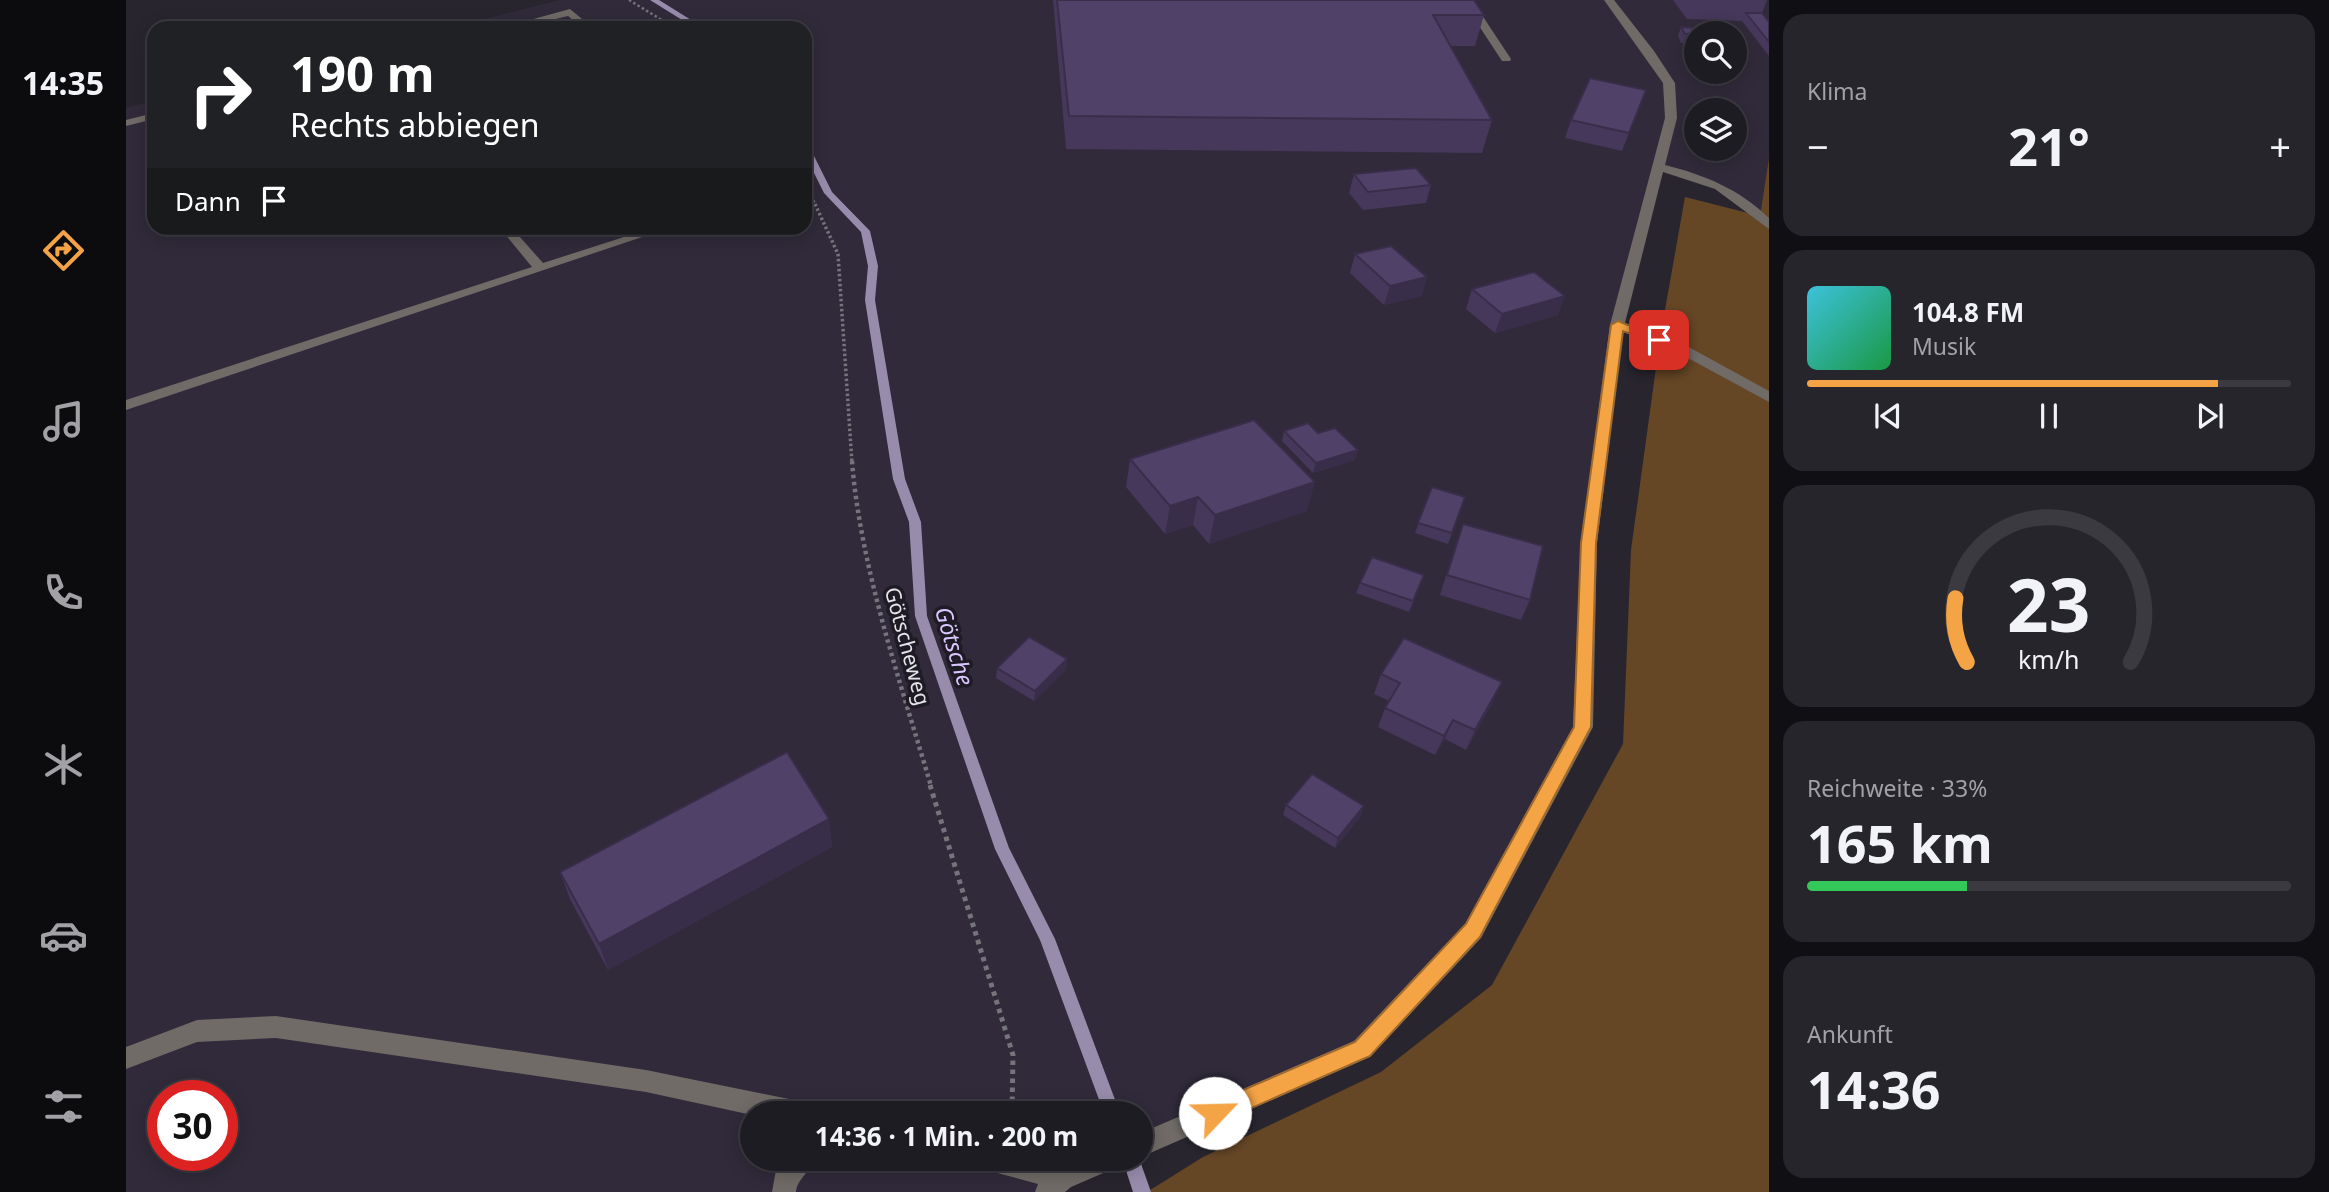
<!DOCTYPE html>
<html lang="de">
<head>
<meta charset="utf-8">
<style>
  body { margin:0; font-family:"Noto Sans",sans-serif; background:#26252b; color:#f1f3f6; height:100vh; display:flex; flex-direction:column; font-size:26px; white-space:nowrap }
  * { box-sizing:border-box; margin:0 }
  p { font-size:23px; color:#a1a1a6 }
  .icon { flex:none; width:38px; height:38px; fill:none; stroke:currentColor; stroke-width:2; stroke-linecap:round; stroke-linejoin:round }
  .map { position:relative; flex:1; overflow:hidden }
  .details { display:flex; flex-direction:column; gap:14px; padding:14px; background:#100f13; width:560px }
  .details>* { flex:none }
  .guide { position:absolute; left:21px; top:21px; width:665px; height:214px; border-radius:21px; box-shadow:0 4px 18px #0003,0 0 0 2px #3c3a41; background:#202124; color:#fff; overflow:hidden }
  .controls { position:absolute; left:1558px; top:21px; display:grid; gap:14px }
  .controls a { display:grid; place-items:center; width:63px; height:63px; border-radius:50%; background:#1e1c23; box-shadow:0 4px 18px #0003,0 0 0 2px #3c3a41; font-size:35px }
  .speed { position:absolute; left:21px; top:1080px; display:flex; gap:14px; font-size:35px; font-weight:700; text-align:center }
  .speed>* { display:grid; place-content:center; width:91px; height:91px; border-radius:50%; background:#1e1c23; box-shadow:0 4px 18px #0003,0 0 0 2px #3c3a41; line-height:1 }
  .speed .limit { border:10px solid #d22; background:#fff; color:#111 }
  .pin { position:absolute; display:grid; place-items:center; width:60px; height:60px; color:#fff; margin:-30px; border-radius:14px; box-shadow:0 4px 10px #0006 }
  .me { position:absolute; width:77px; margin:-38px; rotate:66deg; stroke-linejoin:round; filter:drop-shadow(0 0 5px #0008) }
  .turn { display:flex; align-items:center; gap:24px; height:147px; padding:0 28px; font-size:32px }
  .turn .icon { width:91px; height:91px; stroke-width:2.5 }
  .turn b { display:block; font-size:49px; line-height:60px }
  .then { display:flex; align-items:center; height:66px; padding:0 28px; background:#0003; gap:14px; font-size:26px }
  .big { font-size:52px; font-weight:700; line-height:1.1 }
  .details .widget { flex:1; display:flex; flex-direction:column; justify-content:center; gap:10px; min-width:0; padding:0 24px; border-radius:21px; background:#26252b }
  .details .dial { align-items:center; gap:0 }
  .dial svg { height:182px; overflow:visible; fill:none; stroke:#3c3a41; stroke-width:7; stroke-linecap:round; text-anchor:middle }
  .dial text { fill:#f1f3f6; stroke:none }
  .song { display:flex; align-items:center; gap:21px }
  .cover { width:84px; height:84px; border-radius:10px; background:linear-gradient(135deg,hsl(190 70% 55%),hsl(140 70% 35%)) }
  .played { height:7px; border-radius:4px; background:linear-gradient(90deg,#f4a345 85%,#3c3a41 85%) }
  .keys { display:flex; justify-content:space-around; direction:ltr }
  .heat { display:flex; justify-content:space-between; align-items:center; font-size:38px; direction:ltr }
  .charge { height:10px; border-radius:5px; background:linear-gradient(90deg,#34c759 33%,#3c3a41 0) }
  .trip { position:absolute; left:614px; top:1101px; width:413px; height:70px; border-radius:35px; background:#1e1c23; box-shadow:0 4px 18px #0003,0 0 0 2px #3c3a41; font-weight:700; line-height:70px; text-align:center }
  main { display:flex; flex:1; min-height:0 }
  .tabs { display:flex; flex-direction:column; width:126px; justify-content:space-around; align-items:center; background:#0c0b0e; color:#a1a1a6 }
  .tabs .icon { width:49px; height:49px }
  .tabs .on { color:#f4a345 }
  .tabs b { font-size:32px; color:#f1f3f6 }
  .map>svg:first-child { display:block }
  .built { fill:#302a3a; fill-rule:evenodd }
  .green { fill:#654625 }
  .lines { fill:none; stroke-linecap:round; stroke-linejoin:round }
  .stream { fill:#988cac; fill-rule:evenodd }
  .path-far3 { stroke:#75737b; stroke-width:2.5; stroke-dasharray:2.5 2.5; stroke-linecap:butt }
  .path-far2 { stroke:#75737b; stroke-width:3.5; stroke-dasharray:2.5 2.5; stroke-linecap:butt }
  .path-far1 { stroke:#75737b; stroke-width:4.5; stroke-dasharray:3.5 3.5; stroke-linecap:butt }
  .path { stroke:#75737b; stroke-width:5; stroke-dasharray:4.5 4.5; stroke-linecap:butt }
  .minor { fill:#706b67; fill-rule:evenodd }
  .wall { fill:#45385a }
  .shaded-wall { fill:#382e4a }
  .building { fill:#504169; stroke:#382e4a; stroke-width:2 }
  .route { fill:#f4a345; stroke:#9f6a2d; stroke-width:2 }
  .labels { text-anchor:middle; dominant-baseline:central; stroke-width:7; stroke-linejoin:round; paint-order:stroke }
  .street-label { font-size:21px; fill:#e6e4eb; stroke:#1e1b25 }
  .water-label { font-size:23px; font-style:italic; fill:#dac6fe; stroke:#1e1b25 }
</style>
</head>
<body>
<main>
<nav class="tabs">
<b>14:35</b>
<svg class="icon on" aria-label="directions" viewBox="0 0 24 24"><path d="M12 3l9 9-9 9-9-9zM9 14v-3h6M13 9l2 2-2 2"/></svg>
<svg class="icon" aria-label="music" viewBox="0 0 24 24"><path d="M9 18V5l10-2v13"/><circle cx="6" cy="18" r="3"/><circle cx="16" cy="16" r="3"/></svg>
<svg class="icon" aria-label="phone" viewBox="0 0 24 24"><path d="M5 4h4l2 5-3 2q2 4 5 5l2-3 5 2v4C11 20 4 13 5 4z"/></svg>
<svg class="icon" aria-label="climate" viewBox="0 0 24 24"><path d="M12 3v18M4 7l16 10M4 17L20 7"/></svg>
<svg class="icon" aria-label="car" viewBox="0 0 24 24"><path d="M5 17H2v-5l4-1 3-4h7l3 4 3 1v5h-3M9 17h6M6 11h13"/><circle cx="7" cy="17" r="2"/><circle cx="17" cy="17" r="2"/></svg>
<svg class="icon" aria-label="filters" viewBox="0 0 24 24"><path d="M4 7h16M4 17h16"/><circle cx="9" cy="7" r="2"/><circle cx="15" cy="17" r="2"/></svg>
</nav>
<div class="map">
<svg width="1643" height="1192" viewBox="0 0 1643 1192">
  <rect width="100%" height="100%" fill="#28252f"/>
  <path class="built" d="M434,0H1643V158L1634,216L1604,191L1534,168L1491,325L1463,543L1457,727L1347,931L1236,1049L1015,1145V1113H626V1158L982,1159L921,1192H0V108L28,101V228H679V28H321ZM1570,33H1608V72H1570ZM1570,110H1608V149H1570ZM37,1096H96V1155H37Z"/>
  <polygon class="green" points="1643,158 1643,1192 1021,1192 1077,1157 1255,1072 1366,985 1497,744 1505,550 1534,338 1559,197 1634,216"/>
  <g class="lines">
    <g class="stream">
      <polygon points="524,0 533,0 578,28 569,28"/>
      <polygon points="679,144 683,146 706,192 744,231 752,266 749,300 779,479 795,522 801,616 883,848 929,939 994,1113 978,1113 914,940 869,849 789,616 783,522 767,479 739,300 742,266 735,232 698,193 679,155"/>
      <polygon points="996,1158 1013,1158 1025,1192 1007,1192"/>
    </g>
    <g class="path-far3">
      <polyline points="503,0 549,28"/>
      <polyline points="679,182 690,206"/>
    </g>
    <polyline class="path-far2" points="689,204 712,254 726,463"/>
    <path class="path-far1" d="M726,461C734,566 775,684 805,786"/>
    <polyline class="path" points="804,785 887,1055 886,1113"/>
    <g class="minor">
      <polygon points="1336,0 1346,0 1385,59 1384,61 1376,61"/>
      <path d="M1478,0H1488L1528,51L1549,83L1551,118L1539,165C1579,175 1613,189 1643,218V229L1589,189L1537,172L1499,323L1559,345L1643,391V402L1549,351L1497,332L1471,543L1467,727L1355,938L1244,1057L1015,1157V1133L1228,1041L1339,924L1447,727L1455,543L1484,325L1539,118L1537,83Z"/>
      <polygon points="444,9 467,28 456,28 442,16 392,28 375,28"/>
      <polygon points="28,113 28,119 0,126 0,120"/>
      <polygon points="374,228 386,228 417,263 526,228 543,228 0,410 0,400 406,267"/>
      <polygon points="150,1016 520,1070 673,1101 681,1105 685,1113 626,1115 520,1092 150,1038 71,1042 0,1069 0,1047 71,1020"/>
      <path d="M661,1158H690C685,1171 671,1179 670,1192H646L650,1170Z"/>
      <polygon points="846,1158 908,1158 936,1166 952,1158 994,1158 991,1167 945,1187 939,1192 909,1192 912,1184 849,1167"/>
    </g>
  </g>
  <g class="wall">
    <polygon points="927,0 1348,0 1358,15 1349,46 1325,46 1366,120 1356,153 940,149"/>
    <polygon points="1547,0 1641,0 1636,13 1643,22 1643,56 1616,21 1561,19"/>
    <polygon points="1555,27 1570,33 1570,44 1555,43 1552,36"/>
    <polygon points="1520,90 1496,151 1439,138 1445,120"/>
    <polygon points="1228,174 1305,185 1300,203 1237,210 1223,193"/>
    <polygon points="1229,254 1296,296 1258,305 1224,273"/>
    <polygon points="1346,289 1432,315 1369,333 1340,309"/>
    <polygon points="1158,431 1192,433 1229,460 1187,473 1156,441"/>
    <polygon points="1004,459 1181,511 1083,544 1067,525 1039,534 1000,487"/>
    <polygon points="1306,487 1339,497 1322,544 1289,533"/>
    <polygon points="1337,524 1404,600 1395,620 1314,595 1330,543"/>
    <polygon points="1234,583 1294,586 1283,612 1230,593"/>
    <polygon points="941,659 940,669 908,701 870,678 871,668"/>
    <polygon points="1255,674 1367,702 1340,750 1319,739 1309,755 1252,727 1259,708 1263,701 1248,694"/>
    <polygon points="1160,805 1235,816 1209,848 1157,815"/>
    <polygon points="703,819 706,847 482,970 444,899 434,872"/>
  </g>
  <g class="shaded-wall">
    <polygon points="1301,277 1296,296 1258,305 1264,286"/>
    <polygon points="1439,296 1432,315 1369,333 1376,314"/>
    <polygon points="1232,450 1229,460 1187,473 1190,463"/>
    <polygon points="1189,482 1181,511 1083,544 1089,515"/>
    <polygon points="1072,497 1067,525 1039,534 1044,506"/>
    <polygon points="941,659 940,669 908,701 909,691"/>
    <polygon points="1376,682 1367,702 1340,750 1349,730"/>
    <polygon points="1327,720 1319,739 1309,755 1318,736"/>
    <polygon points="1238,806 1235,816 1209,848 1212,838"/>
    <polygon points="703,819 706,847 482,970 473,944"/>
  </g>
  <g class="building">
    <polygon points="931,0 1348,0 1358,15 1307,15 1366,120 943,116"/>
    <polygon points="1620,13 1636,13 1643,22 1643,42"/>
    <polygon points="1555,27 1603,30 1605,33 1559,34"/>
    <polygon points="1464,78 1520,90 1503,133 1445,120"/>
    <polygon points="1290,168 1305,185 1242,192 1228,174"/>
    <polygon points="1265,246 1301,277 1264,286 1229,254"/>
    <polygon points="1408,272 1439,296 1376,314 1346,289"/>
    <polygon points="1128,420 1189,482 1089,515 1072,497 1044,506 1004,459"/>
    <polygon points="1182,423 1192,433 1209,428 1232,450 1190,463 1158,431"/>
    <polygon points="1306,487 1339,497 1326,533 1292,523"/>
    <polygon points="1337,524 1417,546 1404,600 1321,575"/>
    <polygon points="1246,557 1298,575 1287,601 1234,583"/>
    <polygon points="903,637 941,659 909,691 871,668"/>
    <polygon points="1278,638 1376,682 1349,730 1327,720 1318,736 1259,708 1274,683 1255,674"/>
    <polygon points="661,752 703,819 473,944 434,872"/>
    <polygon points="1186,774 1238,806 1212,838 1160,805"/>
  </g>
  <polygon class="route" points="1492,321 1539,340 1533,344 1497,331 1470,543 1465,727 1354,937 1244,1056 1089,1124 1082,1121 1078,1113 1082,1105 1229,1042 1340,924 1448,727 1455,543 1485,325"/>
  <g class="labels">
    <g class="street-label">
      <text transform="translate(782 646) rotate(75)">Götscheweg</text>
    </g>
    <g class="water-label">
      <text transform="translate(829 646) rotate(73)">Götsche</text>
    </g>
  </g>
</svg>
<div class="controls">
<a><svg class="icon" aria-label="search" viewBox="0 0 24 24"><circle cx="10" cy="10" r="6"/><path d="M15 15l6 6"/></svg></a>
<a><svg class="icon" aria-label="layers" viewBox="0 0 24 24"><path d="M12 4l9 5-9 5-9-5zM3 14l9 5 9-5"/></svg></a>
</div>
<div class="speed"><div class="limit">30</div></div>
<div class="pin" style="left:1533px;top:340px;background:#d93025"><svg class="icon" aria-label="arrive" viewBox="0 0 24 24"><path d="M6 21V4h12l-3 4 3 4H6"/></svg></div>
<svg class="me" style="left:1089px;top:1113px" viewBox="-20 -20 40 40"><circle r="19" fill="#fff"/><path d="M0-13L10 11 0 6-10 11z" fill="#f4a345"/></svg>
<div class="trip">14:36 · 1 Min. · 200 m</div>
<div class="guide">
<div class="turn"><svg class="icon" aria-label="right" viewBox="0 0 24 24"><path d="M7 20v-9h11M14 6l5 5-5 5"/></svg><div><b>190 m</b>Rechts abbiegen</div></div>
<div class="then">Dann<svg class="icon" aria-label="arrive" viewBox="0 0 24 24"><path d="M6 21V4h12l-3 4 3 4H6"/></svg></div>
</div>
</div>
<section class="details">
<div class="widget"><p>Klima</p>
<div class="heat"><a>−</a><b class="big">21°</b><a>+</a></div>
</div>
<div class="widget">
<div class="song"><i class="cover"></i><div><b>104.8 FM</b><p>Musik</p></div></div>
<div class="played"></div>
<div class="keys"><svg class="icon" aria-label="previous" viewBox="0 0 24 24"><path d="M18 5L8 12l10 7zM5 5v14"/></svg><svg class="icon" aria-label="pause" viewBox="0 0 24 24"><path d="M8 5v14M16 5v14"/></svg><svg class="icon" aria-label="next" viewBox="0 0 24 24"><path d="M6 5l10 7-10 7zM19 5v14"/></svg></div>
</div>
<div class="widget dial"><svg viewBox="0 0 100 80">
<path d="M14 69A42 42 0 1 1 86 69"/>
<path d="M14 69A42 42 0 0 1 9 41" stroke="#f4a345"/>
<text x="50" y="56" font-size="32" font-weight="700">23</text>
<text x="50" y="72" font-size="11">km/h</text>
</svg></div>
<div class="widget"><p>Reichweite · 33%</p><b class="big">165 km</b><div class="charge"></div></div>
<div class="widget"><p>Ankunft</p><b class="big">14:36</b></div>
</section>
</main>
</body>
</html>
